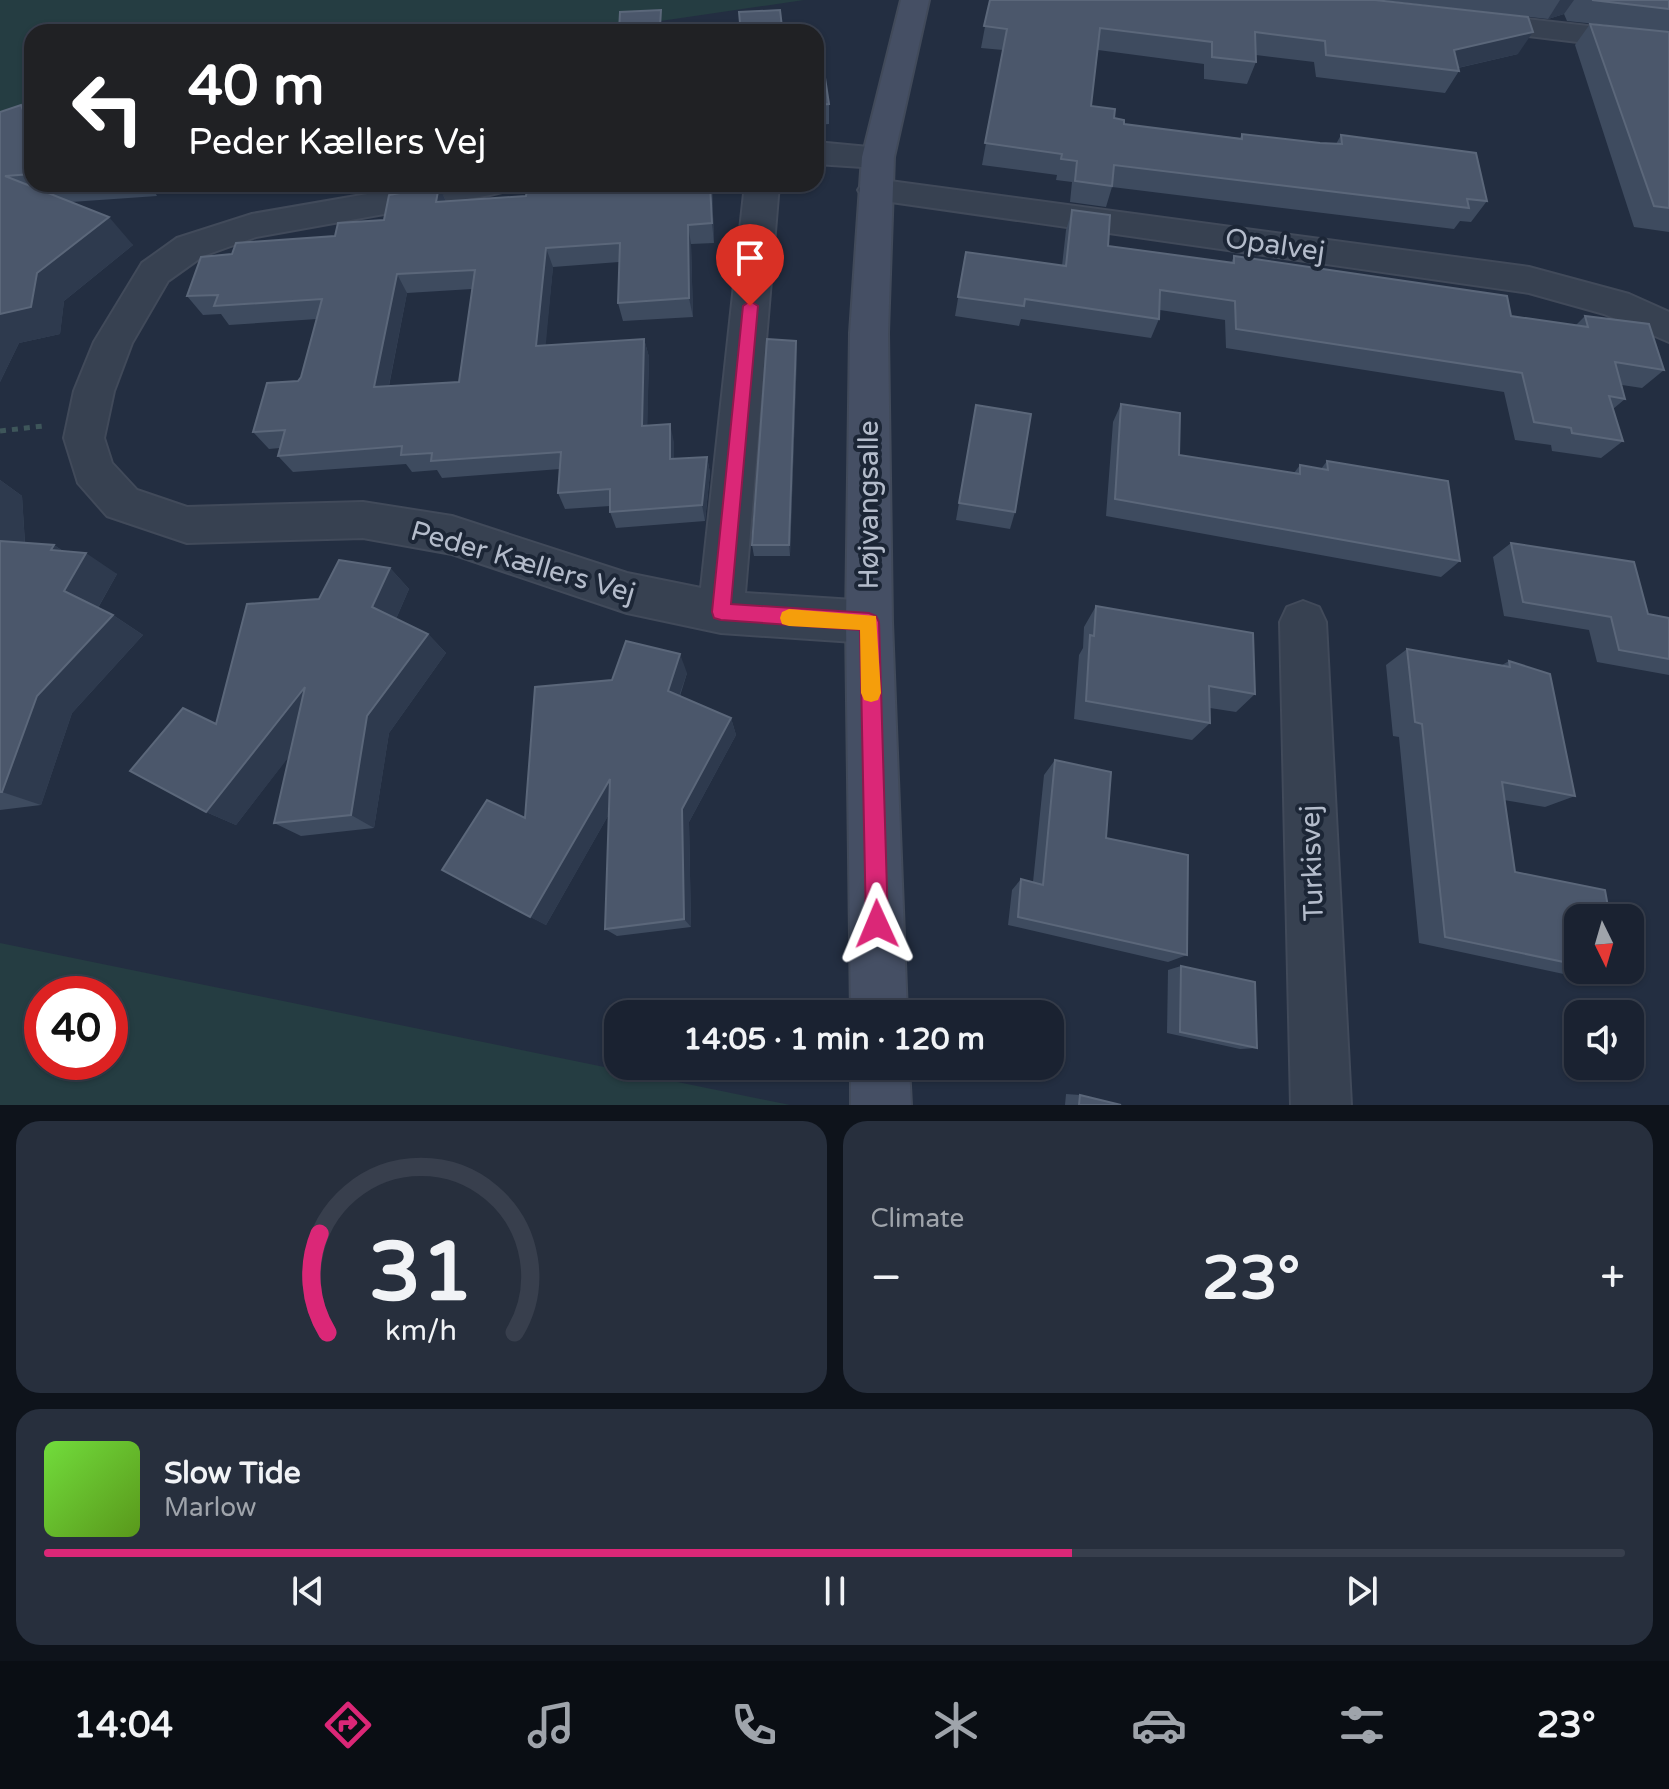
<!DOCTYPE html>
<html lang="en">
<head>
<meta charset="utf-8">
<style>
  body { margin:0; font-family:"Varela Round",sans-serif; background:#272f3d; color:#f1f3f6; height:100vh; display:flex; flex-direction:column; font-size:30px; white-space:nowrap }
  * { box-sizing:border-box; margin:0 }
  p { font-size:26px; color:#9fa4ab }
  .icon { flex:none; width:44px; height:44px; fill:none; stroke:currentColor; stroke-width:2; stroke-linecap:round; stroke-linejoin:round }
  .map { position:relative; height:1105px; overflow:hidden }
  .side { display:flex; flex-direction:column; gap:16px; padding:16px; background:#0e131b; flex:1 }
  .side>* { flex:none }
  .top-card { position:absolute; left:24px; top:24px; width:800px; height:168px; border-radius:24px; box-shadow:0 2px 6px #0004,0 0 0 2px #383f4d; background:#202124; color:#fff; overflow:hidden }
  .needle { width:52px; rotate:175deg }
  .controls { position:absolute; left:1564px; top:904px; display:grid; gap:16px }
  .controls a { display:grid; place-items:center; width:80px; height:80px; border-radius:16px; background:#1a2231; box-shadow:0 2px 6px #0004,0 0 0 2px #383f4d; font-size:40px }
  .speed { position:absolute; left:24px; top:976px; display:flex; gap:16px; font-size:40px; font-weight:700; text-align:center }
  .speed>* { display:grid; place-content:center; width:104px; height:104px; border-radius:50%; background:#1a2231; box-shadow:0 2px 6px #0004,0 0 0 2px #383f4d; line-height:1 }
  .speed .limit { border:12px solid #d22; background:#fff; color:#111 }
  .pin { position:absolute; display:grid; place-items:center; width:68px; height:68px; color:#fff; margin:-82px -34px; border-radius:50% 50% 50% 0; rotate:-45deg; box-shadow:0 0 8px #0007 }
  .pin .icon { rotate:45deg }
  .me { position:absolute; width:88px; margin:-44px; rotate:359deg; stroke-linejoin:round; filter:drop-shadow(0 0 6px #0008) }
  .turn { display:flex; align-items:center; gap:28px; height:168px; padding:0 32px; font-size:36px }
  .turn .icon { width:104px; height:104px; stroke-width:2.5 }
  .turn b { display:block; font-size:56px; line-height:68px }
  .big { font-size:60px; font-weight:700; line-height:1.1 }
  .side .tile { flex:1; display:flex; flex-direction:column; justify-content:center; gap:12px; min-width:0; padding:0 28px; border-radius:24px; background:#272f3d }
  .side .dial { align-items:center; gap:0 }
  .dial svg { height:208px; overflow:visible; fill:none; stroke:#383f4d; stroke-width:7; stroke-linecap:round; text-anchor:middle }
  .dial text { fill:#f1f3f6; stroke:none }
  .song { display:flex; align-items:center; gap:24px }
  .cover { width:96px; height:96px; border-radius:12px; background:linear-gradient(135deg,hsl(100 70% 55%),hsl(90 70% 35%)) }
  .played { height:8px; border-radius:4px; background:linear-gradient(90deg,#db2777 65%,#383f4d 65%) }
  .keys { display:flex; justify-content:space-around; direction:ltr }
  .heat { display:flex; justify-content:space-between; align-items:center; font-size:44px; direction:ltr }
  .side .tiles { flex:1; display:grid; gap:16px; grid-template-columns:1fr 1fr }
  .tile:last-child { grid-column:span 2 }
  .trip { position:absolute; left:604px; top:1000px; width:460px; height:80px; border-radius:24px; background:#1a2231; box-shadow:0 2px 6px #0004,0 0 0 2px #383f4d; font-weight:700; line-height:80px; text-align:center }
  .tabs { display:flex; height:128px; justify-content:space-around; align-items:center; background:#0a0e14; color:#9fa4ab }
  .tabs .icon { width:56px; height:56px }
  .tabs .current { color:#db2777 }
  .tabs b { font-size:36px; color:#f1f3f6 }
  .map>svg:first-child { display:block }
  .green { fill:#253d42; fill-rule:evenodd }
  .lines { fill:none; stroke-linecap:round; stroke-linejoin:round }
  .street-casing { stroke:#414a5a; stroke-width:4 }
  .secondary-casing { stroke:#414a5a; stroke-width:4 }
  .path { stroke:#3e565a; stroke-width:5; stroke-dasharray:6 6; stroke-linecap:butt }
  .street { fill:#374151; fill-rule:evenodd }
  .secondary { fill:#454f64; fill-rule:evenodd }
  .wall { fill:#3e4b5f; fill-rule:evenodd }
  .shaded-wall { fill:#2e3a4e }
  .building { fill:#4b576b; stroke:#5b677a; stroke-width:2; fill-rule:evenodd }
  .route { fill:#db2777; stroke:#8e194d; stroke-width:2 }
  .slow { fill:#f59e0b }
  .labels { text-anchor:middle; dominant-baseline:central; stroke-width:8; stroke-linejoin:round; paint-order:stroke }
  .street-label { font-size:28px; fill:#b4bccb; stroke:#1c2636 }
</style>
</head>
<body>
<div class="map">
<svg width="1669" height="1105" viewBox="0 0 1669 1105">
  <rect width="100%" height="100%" fill="#232e41"/>
  <g class="green">
    <polygon points="0,0 804,0 586,32 32,32 32,114 0,118"/>
    <path d="M0,943L790,1105H0ZM42,994H110V1062H42Z"/>
  </g>
  <g class="lines">
    <defs>
      <g id="street">
        <polygon points="1473,13 1669,35 1669,53 1463,28 1458,22 1463,16"/>
        <polygon points="816,142 890,149 894,157 890,165 878,168 816,164"/>
        <polygon points="875,179 1529,267 1629,294 1669,312 1669,342 1604,314 1529,293 863,198 858,190 863,182"/>
        <polygon points="425,184 507,184 502,192 490,195 256,237 203,256 168,281 132,343 114,391 104,438 112,463 137,490 187,507 363,502 452,516 627,573 701,588 745,184 779,184 745,593 869,601 885,607 892,622 885,637 869,643 721,633 627,613 452,554 363,538 187,543 107,516 78,483 64,438 74,391 94,342 142,263 177,238 252,214"/>
        <polygon points="1303,601 1319,607 1326,622 1351,1105 1291,1105 1280,622 1287,607"/>
      </g>
      <g id="secondary">
        <polygon points="901,0 929,0 894,157 888,333 892,622 907,1014 851,1014 846,622 850,333 862,157"/>
        <polygon points="851,1066 909,1066 911,1105 851,1105"/>
      </g>
    </defs>
    <use href="#street" class="street-casing"/>
    <use href="#secondary" class="secondary-casing"/>
    <polyline class="path" points="0,431 43,426"/>
    <use href="#street" class="street"/>
    <use href="#secondary" class="secondary"/>
  </g>
  <g class="wall">
    <polygon points="990,0 1518,54 1458,68 1459,71 1445,93 1316,77 1314,62 1256,55 1256,62 1247,84 1204,79 1204,64 1098,50 1091,106 1124,124 1240,138 1242,134 1320,143 1336,144 1341,135 1487,201 1471,222 1460,221 1454,229 1112,187 1106,207 1070,202 1072,182 1056,180 1057,175 982,165 1003,50 981,48"/>
    <polygon points="1380,0 1669,0 1669,232 1634,227 1575,45 1590,24 1606,25 1567,21 1564,14 1548,19"/>
    <polygon points="816,59 829,104 829,124 816,125"/>
    <polygon points="0,112 32,119 32,184 151,184 157,196 71,202 133,245 64,301 60,334 19,343 0,382"/>
    <polygon points="239,184 317,184 317,186 243,190"/>
    <path d="M712,184L714,243L691,244L693,317L623,321L618,303L619,262L553,267L545,345L644,339L649,357L647,426L674,442V459L707,457L710,473L705,521L616,528L610,512V506L565,509L558,493L560,469L442,478L437,470L412,472L406,464L293,472L278,456L280,448L269,449L253,432L301,377L317,319L229,325L221,314L203,315L187,296L232,254L335,236L384,220L439,186L446,201ZM472,289L459,382L389,386L407,293Z"/>
    <polygon points="1072,210 1108,246 1231,263 1234,256 1511,316 1576,325 1585,316 1664,370 1642,388 1622,385 1625,399 1613,409 1623,441 1601,458 1552,451 1551,445 1515,440 1504,392 1226,348 1225,320 1160,310 1159,319 1151,338 1021,319 1019,326 955,316 966,252 1062,266 1066,230"/>
    <polygon points="796,341 797,354 790,556 754,556 752,545"/>
    <polygon points="1121,404 1179,455 1294,473 1300,465 1321,469 1327,461 1460,561 1441,577 1106,516 1113,422"/>
    <polygon points="976,405 1015,512 1010,529 956,520"/>
    <polygon points="0,480 22,496 25,543 54,545 63,551 117,574 98,608 113,615 143,635 72,713 41,805 0,810"/>
    <polygon points="1511,543 1648,614 1669,618 1669,675 1597,662 1589,630 1504,616 1493,557"/>
    <polygon points="390,568 409,589 396,619 428,634 446,653 389,733 374,828 301,836 274,823 289,756 236,825 206,812 216,724 319,599"/>
    <polygon points="1096,606 1255,694 1236,712 1210,708 1210,723 1192,740 1074,719 1079,655 1083,648 1084,627"/>
    <polygon points="1407,649 1502,665 1509,661 1575,796 1545,807 1504,800 1515,872 1578,918 1578,970 1621,970 1622,974 1587,979 1419,943 1399,737 1393,736 1386,665"/>
    <polygon points="687,673 680,696 731,718 736,735 689,822 691,927 617,936 605,929 609,814 546,925 442,870 525,818 612,680"/>
    <polygon points="1055,760 1106,838 1187,955 1168,962 1008,925 1012,890 1021,879 1033,882 1044,775"/>
    <polygon points="1181,966 1257,1048 1240,1049 1167,1033 1168,970"/>
    <polygon points="1066,1094 1080,1095 1121,1105 1065,1105"/>
  </g>
  <g class="shaded-wall">
    <polygon points="1560,0 1574,0 1564,14 1548,19"/>
    <polygon points="1533,32 1518,54 1448,70 1454,50"/>
    <polygon points="21,105 32,119 32,132"/>
    <polygon points="710,184 712,184 714,243 712,223"/>
    <polygon points="439,186 448,206 436,202"/>
    <polygon points="109,217 133,245 64,301 60,334 19,343 0,382 0,314 37,273"/>
    <polygon points="688,225 691,244 693,317 689,298"/>
    <polygon points="546,248 553,267 544,364 536,346"/>
    <polygon points="397,274 407,293 385,405 374,387"/>
    <polygon points="644,339 649,357 647,443 642,426"/>
    <polygon points="796,341 797,354 790,556 789,545"/>
    <polygon points="670,424 674,442 674,476 670,459"/>
    <polygon points="707,457 710,473 705,521 702,505"/>
    <polygon points="0,480 22,496 26,562 0,545"/>
    <polygon points="54,545 80,563 86,553 117,574 96,611 64,591 51,550"/>
    <polygon points="390,568 409,589 392,628 372,607"/>
    <polygon points="113,615 143,635 72,713 41,805 2,792 37,696"/>
    <polygon points="428,634 446,653 389,733 374,828 351,815 367,716"/>
    <polygon points="680,654 687,673 675,708 668,691"/>
    <polygon points="305,687 329,705 236,825 206,812"/>
    <polygon points="731,718 736,735 689,822 691,927 684,919 682,809"/>
    <polygon points="610,779 621,793 546,925 530,917"/>
  </g>
  <g class="building">
    <polygon points="990,0 1375,0 1528,17 1533,32 1454,50 1459,71 1326,55 1325,41 1255,32 1256,62 1212,57 1212,42 1100,28 1091,106 1115,109 1114,118 1124,120 1124,124 1242,139 1242,134 1320,143 1342,144 1341,135 1476,153 1487,201 1467,199 1469,208 1114,165 1112,186 1075,181 1077,161 1061,159 1062,154 985,143 1007,29 984,26"/>
    <polygon points="1592,0 1669,0 1669,9"/>
    <polygon points="661,10 660,27 740,23 739,12 780,10 782,27 797,26 798,32 619,32 620,12"/>
    <polygon points="1590,24 1669,32 1669,208 1654,206"/>
    <polygon points="539,26 538,32 496,32 497,28"/>
    <polygon points="822,58 829,104 816,105 816,59"/>
    <polygon points="21,105 32,132 32,174 5,176 109,217 37,273 31,307 0,314 0,112"/>
    <path d="M528,184H710L712,223L688,225L689,298L618,303L620,243L546,248L536,346L644,339L642,426L670,424V459L707,457L702,505L610,512V489L558,493L561,452L431,461L432,453L401,455L402,446L278,456L285,430L253,432L267,383L298,381L301,377L322,299L214,306L218,295L187,296L201,257L232,254L236,243L335,236L338,223L384,220L389,195L439,186L436,202L526,196ZM475,270L459,382L374,387L397,274Z"/>
    <polygon points="1072,210 1110,215 1108,246 1234,263 1234,256 1507,296 1511,316 1588,327 1585,316 1649,324 1664,370 1615,362 1625,399 1609,396 1623,441 1572,433 1571,428 1534,422 1522,373 1236,329 1235,301 1160,290 1159,319 1025,299 1024,306 958,297 966,252 1066,266"/>
    <polygon points="767,339 796,341 789,545 752,545"/>
    <polygon points="1121,404 1180,413 1179,455 1300,474 1300,465 1328,470 1327,461 1448,481 1460,561 1115,499"/>
    <polygon points="976,405 1031,414 1015,512 959,503"/>
    <polygon points="0,541 54,545 51,550 86,553 64,591 113,615 37,696 2,792 0,792"/>
    <polygon points="1511,543 1634,562 1648,614 1669,618 1669,659 1619,650 1611,617 1523,602"/>
    <polygon points="339,560 390,568 372,607 428,634 367,716 351,815 274,823 305,687 206,812 130,771 183,708 216,724 247,604 319,599"/>
    <polygon points="1096,606 1253,633 1255,694 1209,686 1210,723 1086,701 1090,635 1094,636"/>
    <polygon points="626,641 680,654 668,691 731,718 682,809 684,919 605,929 610,779 530,917 442,870 487,800 525,818 535,687 612,680"/>
    <polygon points="1407,649 1510,667 1509,661 1550,674 1575,796 1502,782 1515,872 1605,890 1610,918 1578,918 1578,965 1445,937 1422,724 1415,722"/>
    <polygon points="1055,760 1111,772 1106,838 1188,855 1187,955 1018,917 1021,879 1043,885"/>
    <polygon points="1181,966 1255,982 1257,1048 1180,1032"/>
    <polygon points="1602,970 1621,970 1622,974"/>
    <polygon points="1080,1095 1121,1105 1079,1105"/>
  </g>
  <polygon class="route" points="750,301 758,306 731,604 869,613 876,616 879,622 888,924 885,932 877,935 869,932 866,924 860,630 721,620 714,618 712,612 743,306"/>
  <polygon class="slow" points="789,609 876,616 881,693 878,700 871,702 864,700 861,693 860,630 789,626 782,624 780,618 782,612"/>
  <g class="labels">
    <g class="street-label">
      <text transform="translate(1275 245) rotate(8)">Opalvej</text>
      <text transform="translate(869 505) rotate(-90)">Højvangsalle</text>
      <text transform="translate(523 562) rotate(16)">Peder Kællers Vej</text>
      <text transform="translate(1312 863) rotate(-92)">Turkisvej</text>
    </g>
  </g>
</svg>
<div class="controls">
<a><svg class="needle" viewBox="-14 -14 28 28"><path d="M0-13l5 13h-10z" fill="#e53935"/><path d="M0 13l5-13h-10z" fill="#9fa4ab"/></svg></a>
<a><svg class="icon" aria-label="sound" viewBox="0 0 24 24"><path d="M4 9h4l5-4v14l-5-4H4zM17 9q2 3 0 6"/></svg></a>
</div>
<div class="speed"><div class="limit">40</div></div>
<div class="pin" style="left:750px;top:306px;background:#d93025"><svg class="icon" aria-label="arrive" viewBox="0 0 24 24"><path d="M6 21V4h12l-3 4 3 4H6"/></svg></div>
<svg class="me" style="left:877px;top:924px" viewBox="-20 -20 40 40"><path d="M0-17L14 15 0 8-14 15z" fill="#db2777" stroke="#fff" stroke-width="4"/></svg>
<div class="trip">14:05 · 1 min · 120 m</div>
<div class="top-card">
<div class="turn"><svg class="icon" aria-label="left" viewBox="0 0 24 24"><path d="M17 20v-9H6M10 6l-5 5 5 5"/></svg><div><b>40 m</b>Peder Kællers Vej</div></div>
</div>
</div>
<section class="side">
<div class="tiles">
<div class="tile dial"><svg viewBox="0 0 100 80">
<path d="M14 69A42 42 0 1 1 86 69"/>
<path d="M14 69A42 42 0 0 1 11 31" stroke="#db2777"/>
<text x="50" y="56" font-size="32" font-weight="700">31</text>
<text x="50" y="72" font-size="11">km/h</text>
</svg></div>
<div class="tile"><p>Climate</p>
<div class="heat"><a>−</a><b class="big">23°</b><a>+</a></div>
</div>
<div class="tile">
<div class="song"><i class="cover"></i><div><b>Slow Tide</b><p>Marlow</p></div></div>
<div class="played"></div>
<div class="keys"><svg class="icon" aria-label="previous" viewBox="0 0 24 24"><path d="M18 5L8 12l10 7zM5 5v14"/></svg><svg class="icon" aria-label="pause" viewBox="0 0 24 24"><path d="M8 5v14M16 5v14"/></svg><svg class="icon" aria-label="next" viewBox="0 0 24 24"><path d="M6 5l10 7-10 7zM19 5v14"/></svg></div>
</div>
</div>
</section>
<nav class="tabs">
<b>14:04</b>
<svg class="icon current" aria-label="directions" viewBox="0 0 24 24"><path d="M12 3l9 9-9 9-9-9zM9 14v-3h6M13 9l2 2-2 2"/></svg>
<svg class="icon" aria-label="music" viewBox="0 0 24 24"><path d="M9 18V5l10-2v13"/><circle cx="6" cy="18" r="3"/><circle cx="16" cy="16" r="3"/></svg>
<svg class="icon" aria-label="phone" viewBox="0 0 24 24"><path d="M5 4h4l2 5-3 2q2 4 5 5l2-3 5 2v4C11 20 4 13 5 4z"/></svg>
<svg class="icon" aria-label="climate" viewBox="0 0 24 24"><path d="M12 3v18M4 7l16 10M4 17L20 7"/></svg>
<svg class="icon" aria-label="car" viewBox="0 0 24 24"><path d="M5 17H2v-5l4-1 3-4h7l3 4 3 1v5h-3M9 17h6M6 11h13"/><circle cx="7" cy="17" r="2"/><circle cx="17" cy="17" r="2"/></svg>
<svg class="icon" aria-label="filters" viewBox="0 0 24 24"><path d="M4 7h16M4 17h16"/><circle cx="9" cy="7" r="2"/><circle cx="15" cy="17" r="2"/></svg>
<b>23°</b>
</nav>
</body>
</html>
